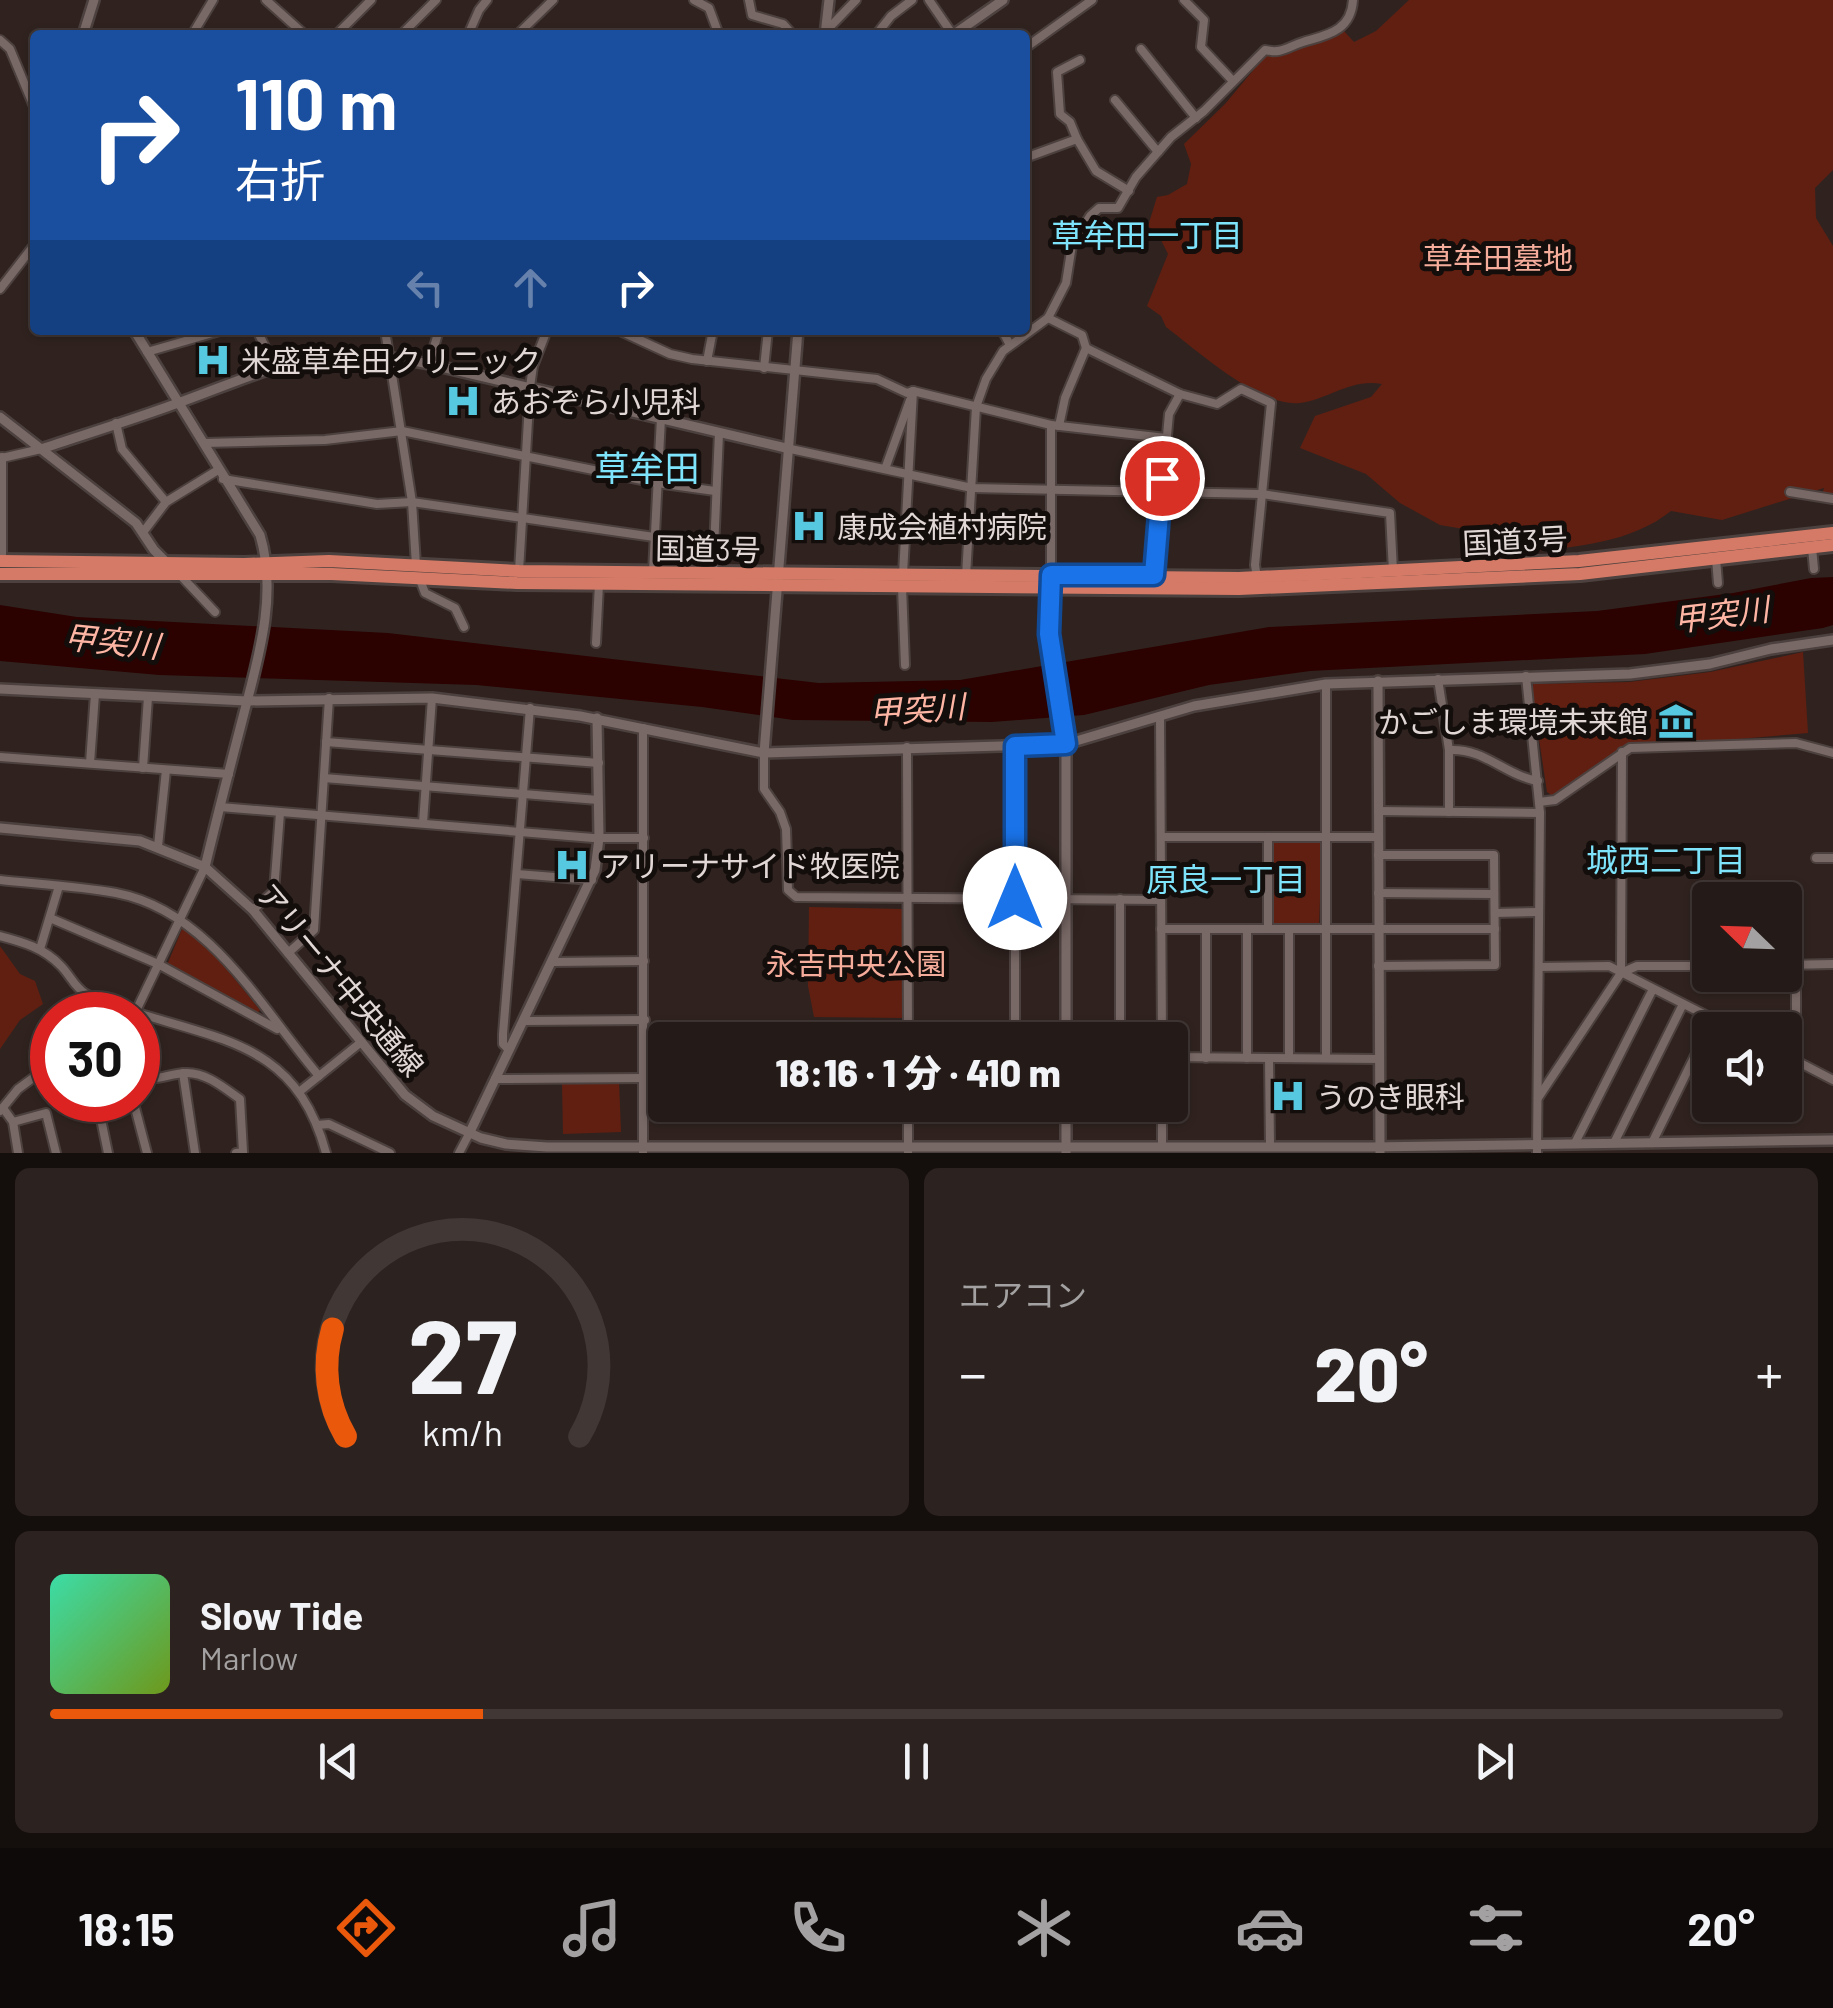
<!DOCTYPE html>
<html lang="ja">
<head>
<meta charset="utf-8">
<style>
  body { margin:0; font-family:Barlow,"Noto Sans JP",sans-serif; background:#2c2320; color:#f1f3f6; height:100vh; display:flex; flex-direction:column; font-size:38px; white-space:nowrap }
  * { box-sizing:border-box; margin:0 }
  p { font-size:32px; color:#a3a1a1 }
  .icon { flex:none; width:55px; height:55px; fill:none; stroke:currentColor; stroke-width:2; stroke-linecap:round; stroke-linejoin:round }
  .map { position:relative; height:1153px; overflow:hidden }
  .panel { display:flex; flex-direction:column; gap:15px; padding:15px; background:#140e0d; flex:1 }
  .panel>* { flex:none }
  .banner { position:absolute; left:30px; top:30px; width:1000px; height:305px; border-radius:10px; box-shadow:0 2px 8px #0004,0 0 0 2px #413836; background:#1a4fa0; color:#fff; overflow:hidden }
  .needle { width:65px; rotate:293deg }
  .tools { position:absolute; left:1692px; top:882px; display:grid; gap:20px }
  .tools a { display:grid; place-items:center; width:110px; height:110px; border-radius:10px; background:#241a17; box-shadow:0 2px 8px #0004,0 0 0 2px #413836; font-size:50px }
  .speed { position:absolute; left:30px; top:992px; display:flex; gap:20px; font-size:50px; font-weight:700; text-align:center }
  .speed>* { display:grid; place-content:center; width:130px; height:130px; border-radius:50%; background:#241a17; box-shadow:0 2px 8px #0004,0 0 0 2px #413836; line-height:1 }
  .speed .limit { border:15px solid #d22; background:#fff; color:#111 }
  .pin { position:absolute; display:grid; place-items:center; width:85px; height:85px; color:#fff; margin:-42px; border:5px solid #fff; border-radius:50%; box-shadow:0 2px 10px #0007 }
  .me { position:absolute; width:110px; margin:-55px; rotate:0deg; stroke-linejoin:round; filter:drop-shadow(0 0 8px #0008) }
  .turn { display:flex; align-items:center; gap:35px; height:210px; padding:0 40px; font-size:45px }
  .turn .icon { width:130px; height:130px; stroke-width:2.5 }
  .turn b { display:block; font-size:70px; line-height:85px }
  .lanes { display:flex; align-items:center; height:95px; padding:0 40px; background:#0003; justify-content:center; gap:50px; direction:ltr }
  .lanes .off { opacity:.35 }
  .big { font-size:75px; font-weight:800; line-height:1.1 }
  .panel .tile { flex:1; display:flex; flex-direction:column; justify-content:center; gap:15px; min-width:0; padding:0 35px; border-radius:15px; background:#2c2320 }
  .panel .dial { align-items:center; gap:0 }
  .dial svg { height:260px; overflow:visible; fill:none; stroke:#413836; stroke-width:7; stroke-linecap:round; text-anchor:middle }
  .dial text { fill:#f1f3f6; stroke:none }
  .song { display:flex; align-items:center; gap:30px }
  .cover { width:120px; height:120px; border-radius:15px; background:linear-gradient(135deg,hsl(160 70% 55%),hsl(80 70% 35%)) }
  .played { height:10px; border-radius:5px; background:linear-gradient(90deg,#ea580c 25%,#413836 25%) }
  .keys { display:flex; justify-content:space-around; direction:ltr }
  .heat { display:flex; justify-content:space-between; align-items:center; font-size:55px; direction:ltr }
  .panel .tiles { flex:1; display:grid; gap:15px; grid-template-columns:1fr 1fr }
  .tile:last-child { grid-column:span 2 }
  .trip { position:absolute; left:648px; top:1022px; width:540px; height:100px; border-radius:10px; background:#241a17; box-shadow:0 2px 8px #0004,0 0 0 2px #413836; font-weight:800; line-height:100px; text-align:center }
  .tabs { display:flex; height:160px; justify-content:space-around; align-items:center; background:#0e0a09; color:#a3a1a1 }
  .tabs .icon { width:70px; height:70px }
  .tabs .current { color:#ea580c }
  .tabs b { font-size:45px; color:#f1f3f6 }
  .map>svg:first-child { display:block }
  .green { fill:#611f11 }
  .water { fill:#2b0200 }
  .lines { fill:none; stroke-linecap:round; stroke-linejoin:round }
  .minor-casing { stroke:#4c413e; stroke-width:12 }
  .tertiary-casing { stroke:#4c413e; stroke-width:14 }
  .trunk-casing { stroke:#4c413e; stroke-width:18 }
  .minor { stroke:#796966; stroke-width:8 }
  .tertiary { stroke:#796966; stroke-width:9 }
  .trunk { stroke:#d57a66; stroke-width:12 }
  .route-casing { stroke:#114b97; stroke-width:25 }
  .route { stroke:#1a73e8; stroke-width:18 }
  .labels { text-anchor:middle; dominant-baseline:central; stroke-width:10; stroke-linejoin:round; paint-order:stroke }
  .park-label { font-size:30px; fill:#f5ac9b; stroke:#130e0c }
  .poi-label { font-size:30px; fill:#e1d8d6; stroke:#130e0c; text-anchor:start }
  .street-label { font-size:30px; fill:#e1d8d6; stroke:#130e0c }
  .neighbourhood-label { font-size:32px; fill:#7ee4fb; stroke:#130e0c }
  .water-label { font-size:32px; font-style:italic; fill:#ffb5a4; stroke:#130e0c }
  .quarter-label { font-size:35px; fill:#7ee4fb; stroke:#130e0c }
</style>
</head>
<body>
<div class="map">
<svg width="1833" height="1153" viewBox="0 0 1833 1153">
  <rect width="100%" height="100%" fill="#30231f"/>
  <g class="green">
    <path d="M1409,0H1833V170L1815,188L1816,218L1833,246V494L1823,492L1824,488L1722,520L1671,511C1621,551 1545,548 1484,556L1482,532L1440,525L1400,503L1366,474L1300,448L1315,416L1371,397L1382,384C1351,378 1329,399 1300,403C1260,408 1197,350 1166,327L1161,316L1147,306L1168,254L1159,236L1148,226L1157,197L1168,195L1187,184L1191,164L1184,144L1225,104L1266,55C1283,57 1289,48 1305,44C1321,40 1330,39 1344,31L1354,42L1376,31Z"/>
    <polygon points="1803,652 1808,733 1620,749 1554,797 1547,792 1531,686 1534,684 1629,682 1710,672"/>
    <polygon points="1273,840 1319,841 1322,845 1319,925 1274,925 1270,922 1270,845"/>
    <polygon points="809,907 902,909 904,1018 814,1017 808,986"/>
    <polygon points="186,927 211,950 260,1010 256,1015 167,965 182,929"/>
    <polygon points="0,946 20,974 35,981 43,1004 20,1020 0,1049"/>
    <polygon points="619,1081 621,1132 563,1134 562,1082"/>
  </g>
  <polygon class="water" points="1833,577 1833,625 1823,628 1645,654 1310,671 1209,685 1084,715 992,722 793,720 702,707 476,685 159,675 0,661 0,605 77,617 388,633 819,683 960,680 1269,627 1597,611 1733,593 1811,578"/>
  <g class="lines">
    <defs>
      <g id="minor">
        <polyline points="266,0 305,35"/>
        <polyline points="694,0 709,8 719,35"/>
        <polyline points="749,0 752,15 783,24 793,35"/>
        <polyline points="929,0 953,35"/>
        <polyline points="1184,0 1204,20 1201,47 1232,80"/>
        <polyline points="826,31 856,0"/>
        <polyline points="192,35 213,0"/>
        <polyline points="336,35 371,0"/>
        <polyline points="401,35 436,0"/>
        <polyline points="468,35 479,10 487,0"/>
        <polyline points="517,35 553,0"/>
        <polyline points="876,35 891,16 912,0"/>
        <polyline points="0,40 10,49 35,109"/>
        <polyline points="1025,48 1092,0"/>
        <polyline points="1141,49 1196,118"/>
        <polyline points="1115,100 1158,152"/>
        <polyline points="1077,139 1070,122 1060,114 1057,72 1080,60"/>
        <polyline points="1025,158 1077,139 1096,171 1129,191"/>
        <polyline points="0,289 35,244"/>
        <polyline points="1048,318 1082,335 1086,348 1180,394 1217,404 1241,389 1271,403 1255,565 1257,578"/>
        <polyline points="257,330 274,366"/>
        <polyline points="385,330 412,502 416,565"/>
        <polyline points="618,330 670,354 692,359 877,379 907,393 913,391 1051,425 1166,438"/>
        <polyline points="1002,330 1010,345"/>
        <polyline points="147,352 223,330"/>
        <polyline points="707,361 713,330"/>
        <polyline points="429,364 439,330"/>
        <polyline points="764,368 768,330"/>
        <polyline points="116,423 122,449 166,502"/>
        <polyline points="1059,426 1065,398 1086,348"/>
        <polyline points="204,443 325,440 402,431 657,483 715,491"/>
        <polyline points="786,448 972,488 1262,494 1390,513 1393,571"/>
        <polyline points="2,457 2,561"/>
        <polyline points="2,458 41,449"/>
        <polyline points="885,469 910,400"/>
        <polyline points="223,479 377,504 412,502 654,537"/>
        <polyline points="1790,492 1833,499"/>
        <polyline points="144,531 166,502 218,470"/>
        <polyline points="1812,548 1814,569"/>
        <polyline points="1716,559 1718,583"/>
        <polyline points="519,571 530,387 533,366 547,330"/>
        <polyline points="653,572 661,418"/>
        <polyline points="713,573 719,433"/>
        <polyline points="903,574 913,391"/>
        <polyline points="1154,575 1169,414 1180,394"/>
        <polyline points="181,576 215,612"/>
        <path d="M966,576L976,407L986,379L1003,351L1048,318L1066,283L1072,245L1090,216L1099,208H1118L1136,177L1171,137L1204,111L1265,50C1282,54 1287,47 1303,42C1326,35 1351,32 1353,0"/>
        <polyline points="419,577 425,593 455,608 464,627"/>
        <polyline points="1051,577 1051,425"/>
        <polyline points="902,587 905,665"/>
        <polyline points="596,643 599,584"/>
        <polyline points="1526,676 1540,813 1537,1153"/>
        <path d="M1438,679L1449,750C1485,748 1504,775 1538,781"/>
        <polyline points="1326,684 1326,1058"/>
        <polyline points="1160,716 1162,1040"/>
        <polyline points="326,742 599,763"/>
        <polyline points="907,747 908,1040"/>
        <polyline points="764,753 764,789 780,812 786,829 788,890 796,897 1161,900"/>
        <polyline points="0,757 229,774"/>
        <polyline points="90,763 95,694"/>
        <polyline points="143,768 148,697"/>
        <polyline points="324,778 598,800"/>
        <polyline points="1539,802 1555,800 1630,748 1796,743 1833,753"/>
        <polyline points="220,807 593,838 644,838"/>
        <polyline points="1378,811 1540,813"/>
        <polyline points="1449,812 1449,750"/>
        <polyline points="423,823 432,698"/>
        <polyline points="1161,837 1378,837"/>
        <polyline points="158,846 166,770"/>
        <polyline points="1378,855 1494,855 1495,965 1378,966"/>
        <polyline points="1816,858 1833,858"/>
        <polyline points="517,874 592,880"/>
        <path d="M0,880C38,884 78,886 116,893C210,911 261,1008 319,1076"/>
        <polyline points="1378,893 1494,894"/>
        <polyline points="1120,899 1120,1040"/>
        <polyline points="253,910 274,891 280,813"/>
        <polyline points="1495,913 1539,912"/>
        <polyline points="50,918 158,964 277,1029"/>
        <polyline points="1161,929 1495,929"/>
        <polyline points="1268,929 1268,837"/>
        <polyline points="1206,930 1206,1058"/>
        <path d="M0,936C23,942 44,948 61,966C70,975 75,988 86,994C104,1004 124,1008 144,1015C233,1042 298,1050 326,1153"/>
        <polyline points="40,949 59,886"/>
        <polyline points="288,953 314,930 329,698"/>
        <polyline points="552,962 644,961"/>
        <polyline points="1785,965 1833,964"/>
        <polyline points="1796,965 1796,1060"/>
        <polyline points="1539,967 1609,966 1735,1030"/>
        <polyline points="1621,973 1637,966 1710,966"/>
        <polyline points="134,1015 205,867"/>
        <polyline points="524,1021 645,1020"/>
        <polyline points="1015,1040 1015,746"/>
        <polyline points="509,1050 503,1044 503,1034 530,708"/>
        <polyline points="1785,1055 1833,1080"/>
        <polyline points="1170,1057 1379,1059"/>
        <polyline points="1247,1058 1247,930"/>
        <polyline points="1269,1058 1270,1146"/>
        <polyline points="1289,1058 1289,929"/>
        <polyline points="183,1073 195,1153"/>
        <path d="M138,1077C157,1082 169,1073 187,1073C207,1073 224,1088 240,1099L243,1152L236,1153"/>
        <polyline points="495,1079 645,1078"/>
        <polyline points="299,1092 360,1043"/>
        <polyline points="1538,1098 1621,973 1622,752"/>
        <polyline points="97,1100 108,1153"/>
        <polyline points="133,1100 147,1153"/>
        <polyline points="908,1105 908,1153"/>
        <polyline points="1162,1105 1162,1146"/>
        <polyline points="3,1108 13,1122 18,1153"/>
        <polyline points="0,1111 18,1089 52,1064"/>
        <polyline points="13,1122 46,1113 56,1153"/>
        <polyline points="317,1125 329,1124 390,1153"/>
        <polyline points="1575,1143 1653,989"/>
        <polyline points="1614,1143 1683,1004"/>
        <polyline points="1652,1143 1713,1019"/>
        <polyline points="459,1153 469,1134"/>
        <polyline points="643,1153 643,728"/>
      </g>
      <g id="tertiary">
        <polyline points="83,35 94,0"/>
        <polyline points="825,35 829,0"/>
        <polyline points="953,35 1003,0"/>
        <path d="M134,330L260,535C278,595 258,659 243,717C230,767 217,817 205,867"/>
        <polyline points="0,417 136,523 154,550 168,564"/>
        <path d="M41,449C83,435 125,422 167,407C272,370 313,340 429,364L786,448"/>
        <polyline points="1049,587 1051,653 1066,744 1066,1040"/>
        <polyline points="1378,681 1380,1153"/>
        <polyline points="0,689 247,701 432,698 580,716 764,753 1066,744 1194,706 1326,684 1630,674 1710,664 1771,649 1833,640"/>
        <polyline points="764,753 798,330"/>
        <polyline points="0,828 140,841 205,867 253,910 405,1095 433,1116 481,1138 506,1144 547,1147 1371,1147 1833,1140"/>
        <polyline points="1066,1105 1066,1153"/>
        <polyline points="469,1134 595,870 599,838 597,718"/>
      </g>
      <g id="trunk">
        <polyline points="0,561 244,564 329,561 519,571 1239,578 1579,561 1833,533"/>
        <polyline points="0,574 332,574 517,583 1239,589 1580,574 1833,545"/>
      </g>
    </defs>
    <use href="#minor" class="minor-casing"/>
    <use href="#tertiary" class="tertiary-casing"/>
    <use href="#trunk" class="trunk-casing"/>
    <use href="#minor" class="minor"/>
    <use href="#tertiary" class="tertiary"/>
    <use href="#trunk" class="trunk"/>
  </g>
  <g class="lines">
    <defs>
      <polyline id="route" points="1015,898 1015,746 1066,744 1049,634 1051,575 1154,575 1162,478"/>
    </defs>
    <use href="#route" class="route-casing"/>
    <use href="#route" class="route"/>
  </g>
  <defs>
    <symbol id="hospital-bare" viewBox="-9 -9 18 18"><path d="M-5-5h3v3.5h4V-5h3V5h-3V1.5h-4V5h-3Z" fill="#56c9e1" stroke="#130e0c" stroke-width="2.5" paint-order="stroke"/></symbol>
    <symbol id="museum-bare" viewBox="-9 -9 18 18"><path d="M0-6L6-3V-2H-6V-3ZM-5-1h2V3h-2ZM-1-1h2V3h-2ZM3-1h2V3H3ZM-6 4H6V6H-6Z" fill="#56c9e1" stroke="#130e0c" stroke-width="2.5" paint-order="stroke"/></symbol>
  </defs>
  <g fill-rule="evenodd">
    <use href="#hospital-bare" x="188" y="335" width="50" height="50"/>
    <use href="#hospital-bare" x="438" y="376" width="50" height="50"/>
    <use href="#hospital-bare" x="784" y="501" width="50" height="50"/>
    <use href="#museum-bare" x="1651" y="696" width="50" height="50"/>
    <use href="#hospital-bare" x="547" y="840" width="50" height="50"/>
    <use href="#hospital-bare" x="1263" y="1071" width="50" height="50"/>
  </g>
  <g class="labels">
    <g class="park-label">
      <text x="1498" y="257">草牟田墓地</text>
      <text x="856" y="963">永吉中央公園</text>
    </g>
    <g class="poi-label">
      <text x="241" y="360">米盛草牟田クリニック</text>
      <text x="491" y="401">あおぞら小児科</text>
      <text x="837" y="526">康成会植村病院</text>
      <text x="1648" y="721" text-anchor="end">かごしま環境未来館</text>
      <text x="600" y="865">アリーナサイド牧医院</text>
      <text x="1316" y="1096">うのき眼科</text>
    </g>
    <g class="street-label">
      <text transform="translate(1515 540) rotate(-3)">国道3号</text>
      <text transform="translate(708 548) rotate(1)">国道3号</text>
      <text transform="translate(341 979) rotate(50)">アリーナ中央通線</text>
    </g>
    <g class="neighbourhood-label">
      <text x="1147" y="234">草牟田一丁目</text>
      <text x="1666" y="859">城西二丁目</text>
      <text x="1226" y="878">原良一丁目</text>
    </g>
    <g class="water-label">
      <text transform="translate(1721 613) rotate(-7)">甲突川</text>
      <text transform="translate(112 640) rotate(6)">甲突川</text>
      <text transform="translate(917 708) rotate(-4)">甲突川</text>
    </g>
    <g class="quarter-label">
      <text x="647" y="467">草牟田</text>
    </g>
  </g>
</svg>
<div class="tools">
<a><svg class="needle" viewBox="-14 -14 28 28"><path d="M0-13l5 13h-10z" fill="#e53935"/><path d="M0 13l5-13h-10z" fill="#a3a1a1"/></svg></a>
<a><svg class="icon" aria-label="sound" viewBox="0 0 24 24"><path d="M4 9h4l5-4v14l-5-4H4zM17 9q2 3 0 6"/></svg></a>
</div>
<div class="speed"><div class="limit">30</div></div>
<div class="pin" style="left:1162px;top:478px;background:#d93025"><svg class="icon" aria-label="arrive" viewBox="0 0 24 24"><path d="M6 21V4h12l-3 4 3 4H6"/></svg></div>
<svg class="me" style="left:1015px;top:898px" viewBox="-20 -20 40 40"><circle r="19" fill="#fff"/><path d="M0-13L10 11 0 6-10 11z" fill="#1a73e8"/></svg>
<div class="trip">18:16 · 1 分 · 410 m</div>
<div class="banner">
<div class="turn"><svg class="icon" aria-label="right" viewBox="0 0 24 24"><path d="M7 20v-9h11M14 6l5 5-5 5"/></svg><div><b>110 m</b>右折</div></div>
<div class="lanes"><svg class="icon off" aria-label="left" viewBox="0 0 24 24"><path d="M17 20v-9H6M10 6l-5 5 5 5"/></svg><svg class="icon off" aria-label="ahead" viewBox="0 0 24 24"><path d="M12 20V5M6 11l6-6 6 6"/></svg><svg class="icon" aria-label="right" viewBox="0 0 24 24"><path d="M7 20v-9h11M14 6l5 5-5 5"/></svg></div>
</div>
</div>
<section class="panel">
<div class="tiles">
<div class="tile dial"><svg viewBox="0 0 100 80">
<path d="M14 69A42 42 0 1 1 86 69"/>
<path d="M14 69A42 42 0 0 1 10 36" stroke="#ea580c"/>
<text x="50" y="56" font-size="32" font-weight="700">27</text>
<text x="50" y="72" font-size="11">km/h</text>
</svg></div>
<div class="tile"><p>エアコン</p>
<div class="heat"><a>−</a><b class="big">20°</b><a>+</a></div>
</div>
<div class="tile">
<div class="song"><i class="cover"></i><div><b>Slow Tide</b><p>Marlow</p></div></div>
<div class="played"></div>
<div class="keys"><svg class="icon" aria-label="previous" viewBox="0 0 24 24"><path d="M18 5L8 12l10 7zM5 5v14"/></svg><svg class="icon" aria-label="pause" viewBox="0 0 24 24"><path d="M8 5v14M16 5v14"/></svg><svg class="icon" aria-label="next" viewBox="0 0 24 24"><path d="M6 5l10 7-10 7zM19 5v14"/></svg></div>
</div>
</div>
</section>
<nav class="tabs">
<b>18:15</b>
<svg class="icon current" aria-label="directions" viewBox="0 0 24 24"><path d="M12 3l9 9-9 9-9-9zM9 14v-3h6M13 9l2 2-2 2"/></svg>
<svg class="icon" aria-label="music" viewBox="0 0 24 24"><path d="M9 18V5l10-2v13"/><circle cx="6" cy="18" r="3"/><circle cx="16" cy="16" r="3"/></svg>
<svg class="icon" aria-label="phone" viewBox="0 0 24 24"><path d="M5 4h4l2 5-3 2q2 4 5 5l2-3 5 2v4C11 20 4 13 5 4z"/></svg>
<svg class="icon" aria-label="climate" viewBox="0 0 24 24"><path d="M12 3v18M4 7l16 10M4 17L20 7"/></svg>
<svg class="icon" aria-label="car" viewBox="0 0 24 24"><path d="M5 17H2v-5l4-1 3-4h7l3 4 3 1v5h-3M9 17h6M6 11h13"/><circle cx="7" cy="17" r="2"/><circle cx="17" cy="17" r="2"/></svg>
<svg class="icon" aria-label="filters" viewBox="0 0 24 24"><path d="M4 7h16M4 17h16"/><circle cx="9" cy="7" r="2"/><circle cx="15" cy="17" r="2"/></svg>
<b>20°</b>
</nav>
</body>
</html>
